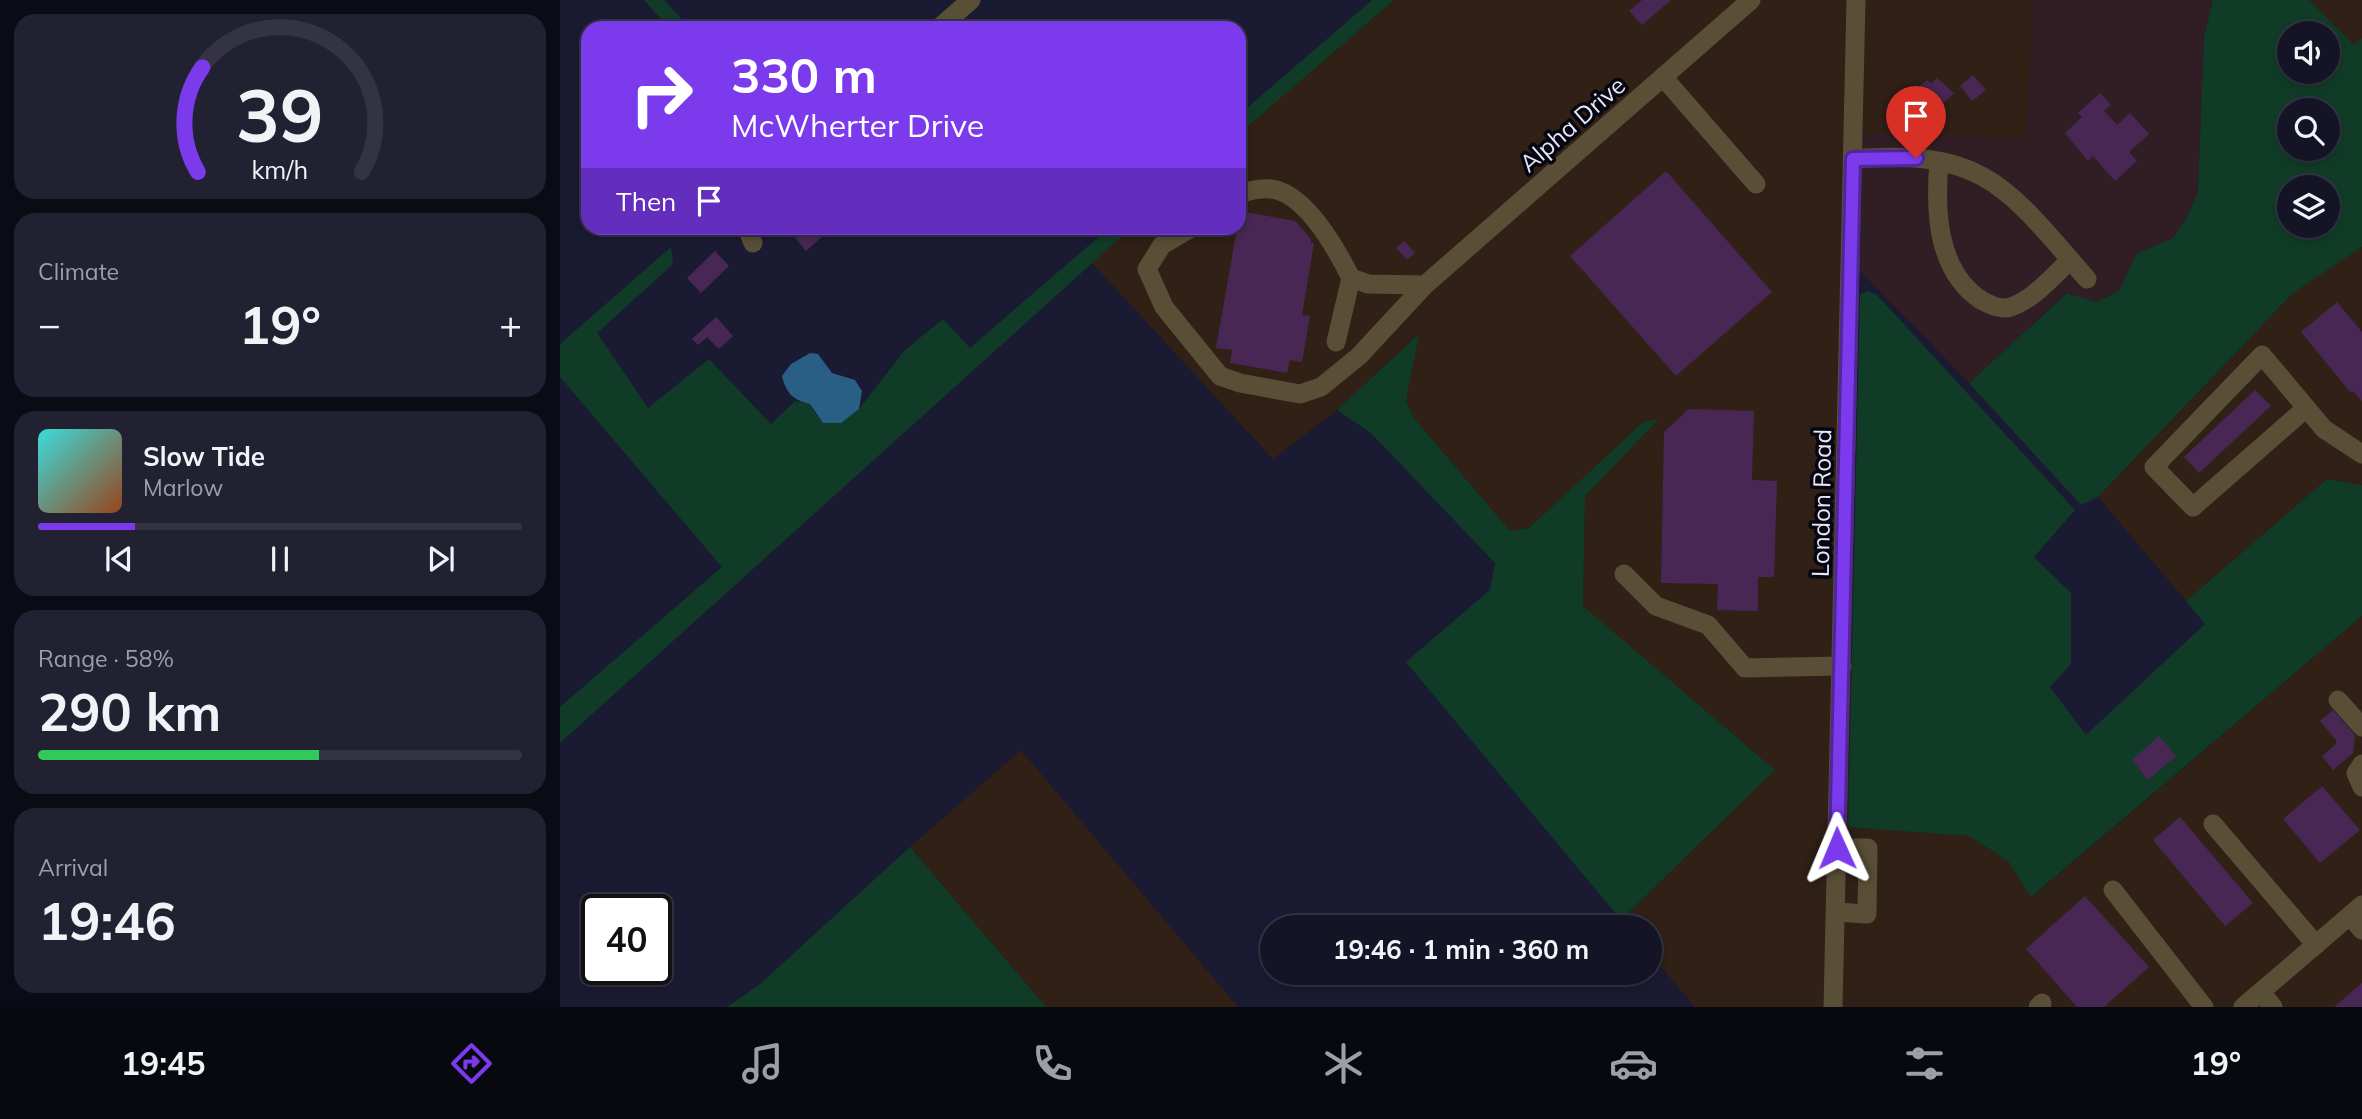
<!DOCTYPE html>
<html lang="en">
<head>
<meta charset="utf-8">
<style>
  body { margin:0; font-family:Mulish,sans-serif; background:#212132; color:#f1f3f6; height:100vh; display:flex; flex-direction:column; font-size:26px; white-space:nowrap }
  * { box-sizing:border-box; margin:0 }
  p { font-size:23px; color:#9d9ea7 }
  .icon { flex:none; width:38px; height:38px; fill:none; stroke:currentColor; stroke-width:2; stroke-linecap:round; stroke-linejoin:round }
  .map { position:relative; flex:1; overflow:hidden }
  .details { display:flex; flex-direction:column; gap:14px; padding:14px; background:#0b0b15; width:560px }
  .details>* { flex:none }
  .top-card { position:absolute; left:21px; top:21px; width:665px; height:214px; border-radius:21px; box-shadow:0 4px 10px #0003,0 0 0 2px #333343; background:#7c3aed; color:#fff; overflow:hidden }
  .tools { position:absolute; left:1717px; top:21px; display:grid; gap:14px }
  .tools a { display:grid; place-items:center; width:63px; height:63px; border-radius:50%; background:#141426; box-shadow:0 4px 10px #0003,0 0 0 2px #333343; font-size:35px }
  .speed { position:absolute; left:21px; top:894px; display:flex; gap:14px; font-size:35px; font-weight:700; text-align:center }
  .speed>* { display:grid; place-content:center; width:91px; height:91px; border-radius:50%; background:#141426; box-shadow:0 4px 10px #0003,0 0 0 2px #333343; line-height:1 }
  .speed .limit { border:4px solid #111; border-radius:10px; background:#fff; color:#111 }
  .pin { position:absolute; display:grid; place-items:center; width:60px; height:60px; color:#fff; margin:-72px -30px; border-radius:50% 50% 50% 0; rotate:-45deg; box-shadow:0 0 7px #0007 }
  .pin .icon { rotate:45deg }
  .me { position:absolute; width:77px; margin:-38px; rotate:359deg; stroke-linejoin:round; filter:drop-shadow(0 0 5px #0008) }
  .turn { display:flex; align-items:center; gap:24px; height:147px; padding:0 35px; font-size:32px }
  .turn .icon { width:91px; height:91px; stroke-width:2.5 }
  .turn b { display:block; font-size:49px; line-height:60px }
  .then { display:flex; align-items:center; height:66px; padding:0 35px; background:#0003; gap:14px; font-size:26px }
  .big { font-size:52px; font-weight:700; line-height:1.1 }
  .details .card { flex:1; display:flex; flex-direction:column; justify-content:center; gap:10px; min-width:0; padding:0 24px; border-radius:21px; background:#212132 }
  .details .dial { align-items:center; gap:0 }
  .dial svg { height:182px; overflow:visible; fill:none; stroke:#333343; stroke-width:7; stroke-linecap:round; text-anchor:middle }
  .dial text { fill:#f1f3f6; stroke:none }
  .song { display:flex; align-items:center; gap:21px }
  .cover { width:84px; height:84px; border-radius:10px; background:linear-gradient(135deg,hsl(180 70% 55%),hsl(20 70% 35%)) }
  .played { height:7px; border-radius:4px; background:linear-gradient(90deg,#7c3aed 20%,#333343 20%) }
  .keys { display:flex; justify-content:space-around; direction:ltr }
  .heat { display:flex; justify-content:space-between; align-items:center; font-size:38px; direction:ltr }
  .charge { height:10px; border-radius:5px; background:linear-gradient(90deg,#34c759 58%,#333343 0) }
  .trip { position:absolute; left:700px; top:915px; width:402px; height:70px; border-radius:35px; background:#141426; box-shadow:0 4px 10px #0003,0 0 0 2px #333343; font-weight:700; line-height:70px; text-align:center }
  .tabs { display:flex; height:112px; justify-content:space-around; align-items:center; background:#08080f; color:#9d9ea7 }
  .tabs .icon { width:49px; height:49px }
  .tabs .on { color:#7c3aed }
  .tabs b { font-size:32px; color:#f1f3f6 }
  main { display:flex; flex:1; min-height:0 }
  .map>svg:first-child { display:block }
  .commercial { fill:#301e24 }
  .industrial { fill:#302016 }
  .green { fill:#103c27; fill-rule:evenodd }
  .water { fill:#295e85 }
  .building { fill:#492754 }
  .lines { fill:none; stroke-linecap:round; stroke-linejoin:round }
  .minor { stroke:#594f37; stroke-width:19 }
  .route-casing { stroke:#51269a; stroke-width:18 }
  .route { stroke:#7c3aed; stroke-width:12 }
  .labels { text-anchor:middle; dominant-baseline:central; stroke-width:7; stroke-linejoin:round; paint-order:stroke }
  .street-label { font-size:24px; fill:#e6e8f9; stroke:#060610 }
</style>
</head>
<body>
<main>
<section class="details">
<div class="card dial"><svg viewBox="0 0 100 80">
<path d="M14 69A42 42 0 1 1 86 69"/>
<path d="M14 69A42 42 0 0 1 16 23" stroke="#7c3aed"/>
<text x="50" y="56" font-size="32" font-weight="700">39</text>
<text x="50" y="72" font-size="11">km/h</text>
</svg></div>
<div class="card"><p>Climate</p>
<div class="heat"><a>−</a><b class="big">19°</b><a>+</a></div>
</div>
<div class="card">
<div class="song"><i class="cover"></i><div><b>Slow Tide</b><p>Marlow</p></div></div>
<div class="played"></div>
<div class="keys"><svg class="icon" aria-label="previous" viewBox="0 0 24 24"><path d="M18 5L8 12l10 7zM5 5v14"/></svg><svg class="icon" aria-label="pause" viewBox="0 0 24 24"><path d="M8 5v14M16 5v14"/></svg><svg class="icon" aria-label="next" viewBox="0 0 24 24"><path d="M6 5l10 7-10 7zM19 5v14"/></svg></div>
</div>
<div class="card"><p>Range · 58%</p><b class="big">290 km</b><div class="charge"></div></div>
<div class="card"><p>Arrival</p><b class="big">19:46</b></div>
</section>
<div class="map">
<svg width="1802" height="1007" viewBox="0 0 1802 1007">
  <rect width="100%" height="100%" fill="#1a1a32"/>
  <polygon class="commercial" points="1473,0 1653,0 1644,37 1638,191 1628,216 1613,238 1576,254 1559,291 1536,302 1506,293 1409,383 1300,271 1302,132 1466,139"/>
  <g class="industrial">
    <polygon points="834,0 1473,0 1466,139 1302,133 1288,826 1409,836 1448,861 1472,897 1802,616 1802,1007 1135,1007 1090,954 1090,928 1068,927 1061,920 1215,770 1023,607 1025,496 1097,420 1083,422 969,528 950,531 854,418 846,401 858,335 777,410 713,459 531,262 571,228 679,228 679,134"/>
    <polygon points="1749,0 1802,0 1802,38 1794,46"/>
    <polygon points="1802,247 1802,485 1767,479 1626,601 1538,497 1733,293"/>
    <polygon points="461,750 678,1007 486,1007 350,847"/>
  </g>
  <g class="green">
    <polygon points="84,0 104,0 130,28 109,28"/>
    <polygon points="812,0 834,0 679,134 679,115"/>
    <path d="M1653,0H1749L1794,45L1802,38V247L1733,293L1538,497L1521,505L1409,383L1507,293L1536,302L1559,291L1576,254L1613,238L1628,216L1638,191L1644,37ZM1729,33H1768V72H1729ZM1729,110H1768V149H1729ZM1729,187H1768V226H1729Z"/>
    <polygon points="549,228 571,228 0,743 0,707 162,567 0,377 0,344 111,247 113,264 37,333 88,408 149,359 211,424 235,401 250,404 257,416 280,423 299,409 345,350 383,319 410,348"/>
    <polygon points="1307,291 1317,295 1515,510 1474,557 1511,593 1511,664 1490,687 1526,735 1645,624 1626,601 1767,479 1802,485 1802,616 1471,897 1448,861 1409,836 1288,827 1300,295"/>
    <polygon points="859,334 846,401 854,418 950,531 969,528 1083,422 1099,419 1025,496 1023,606 1215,770 1061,920 846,662 930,590 935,563 811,433 777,410"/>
    <polygon points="350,847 486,1007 167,1007 199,985"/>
  </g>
  <path class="water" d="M250,353L258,354L272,373L295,380L302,391L299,409L281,423H263L250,404C233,400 226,393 222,376L231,364Z"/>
  <g class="building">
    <polygon points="1082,0 1111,0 1082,25 1069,11"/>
    <polygon points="1413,75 1426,90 1412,101 1400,86"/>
    <polygon points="1377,78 1394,93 1377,109 1368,100 1364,104 1359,98 1363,94 1357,88 1367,80 1371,84"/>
    <polygon points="1540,93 1551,105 1544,111 1557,125 1570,113 1589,134 1569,152 1577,161 1555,181 1533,156 1528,161 1505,133 1522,117 1518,113"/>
    <polygon points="1106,171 1212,292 1116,376 1010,256"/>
    <polygon points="680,211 735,221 751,239 751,243 754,243 742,315 750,316 742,362 730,360 727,373 670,363 672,350 656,348"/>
    <polygon points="227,228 266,228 269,231 246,251"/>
    <polygon points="844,241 855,253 847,260 836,248"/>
    <polygon points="155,251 169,266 141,293 127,278"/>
    <polygon points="1777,302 1802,332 1802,401 1793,391 1791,393 1741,332"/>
    <polygon points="156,317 173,336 159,349 147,337 138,345 132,339"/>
    <polygon points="1695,390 1711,406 1639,473 1624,457"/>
    <polygon points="1129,409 1194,411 1192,480 1217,481 1214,577 1198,577 1198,611 1157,610 1158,584 1101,583 1104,432"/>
    <polygon points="1773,710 1795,735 1793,753 1773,770 1762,756 1776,744 1776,740 1760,721"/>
    <polygon points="1599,736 1616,756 1588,780 1572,760"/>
    <polygon points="1762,786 1800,830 1760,863 1723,819"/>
    <polygon points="1620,817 1693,903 1665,926 1593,840"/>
    <polygon points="1525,896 1589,967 1544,1007 1517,1007 1466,949"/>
    <polygon points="1802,983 1802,1007 1774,1007"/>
  </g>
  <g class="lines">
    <g class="minor">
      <polyline points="379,28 411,0"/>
      <polyline points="1103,77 1196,184"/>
      <path d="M1293,159C1424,148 1447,187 1527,279"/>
      <path d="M1379,162C1375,209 1376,270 1421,300C1430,305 1440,310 1451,307C1474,299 1493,276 1510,260"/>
      <path d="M679,194C692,190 704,187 717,190C749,200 777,250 791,278L808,284L865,285"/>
      <polyline points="187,228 193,243"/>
      <polyline points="631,228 602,245 587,269 604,307 660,376 680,383 740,394 761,387 799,356 865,285 1191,0"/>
      <polyline points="776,342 791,278"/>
      <polyline points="1745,409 1633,507 1594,467 1702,355 1764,429 1802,454"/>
      <polyline points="1064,574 1096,606 1148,625 1185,668 1282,666"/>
      <polyline points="1778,700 1802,727"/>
      <polyline points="1802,764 1796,773 1802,787"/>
      <polyline points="1653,824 1756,945"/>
      <polyline points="1553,890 1644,1007"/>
      <polyline points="1276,912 1307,914 1308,848 1277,848"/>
      <polyline points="1790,916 1802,930"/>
      <polyline points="1701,992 1713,1007"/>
      <polyline points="1273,1007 1296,0"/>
      <polyline points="1478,1007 1482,1003"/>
      <polyline points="1683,1007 1802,905"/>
    </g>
  </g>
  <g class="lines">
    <defs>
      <polyline id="route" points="1277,848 1293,159 1356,158"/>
    </defs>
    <use href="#route" class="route-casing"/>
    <use href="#route" class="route"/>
  </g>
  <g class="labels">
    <g class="street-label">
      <text transform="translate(1012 124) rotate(-41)">Alpha Drive</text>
      <text transform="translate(1261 503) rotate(-89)">London Road</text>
    </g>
  </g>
</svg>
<div class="tools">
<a><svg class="icon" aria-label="sound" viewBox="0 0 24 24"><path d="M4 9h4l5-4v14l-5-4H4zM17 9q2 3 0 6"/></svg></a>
<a><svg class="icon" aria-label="search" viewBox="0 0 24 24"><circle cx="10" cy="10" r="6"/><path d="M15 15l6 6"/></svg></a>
<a><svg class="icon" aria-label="layers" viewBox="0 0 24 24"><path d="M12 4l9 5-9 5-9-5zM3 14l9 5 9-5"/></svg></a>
</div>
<div class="speed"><div class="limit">40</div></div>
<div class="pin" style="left:1356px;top:158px;background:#d93025"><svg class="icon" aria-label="arrive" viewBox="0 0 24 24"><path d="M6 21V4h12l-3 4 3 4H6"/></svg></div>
<svg class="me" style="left:1277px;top:848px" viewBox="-20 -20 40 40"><path d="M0-17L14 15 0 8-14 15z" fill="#7c3aed" stroke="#fff" stroke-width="4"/></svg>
<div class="trip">19:46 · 1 min · 360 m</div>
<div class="top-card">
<div class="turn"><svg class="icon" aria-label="right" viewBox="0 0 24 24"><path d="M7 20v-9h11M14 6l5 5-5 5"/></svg><div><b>330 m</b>McWherter Drive</div></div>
<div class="then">Then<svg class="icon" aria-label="arrive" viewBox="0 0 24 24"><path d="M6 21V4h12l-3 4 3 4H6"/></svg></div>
</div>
</div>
</main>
<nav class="tabs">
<b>19:45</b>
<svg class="icon on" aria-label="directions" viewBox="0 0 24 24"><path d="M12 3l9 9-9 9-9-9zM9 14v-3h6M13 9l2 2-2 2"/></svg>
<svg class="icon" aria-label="music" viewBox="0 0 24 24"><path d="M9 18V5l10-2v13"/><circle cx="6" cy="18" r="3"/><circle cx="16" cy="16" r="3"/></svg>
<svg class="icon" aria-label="phone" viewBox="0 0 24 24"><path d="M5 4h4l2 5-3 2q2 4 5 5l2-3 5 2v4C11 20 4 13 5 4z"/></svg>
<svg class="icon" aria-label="climate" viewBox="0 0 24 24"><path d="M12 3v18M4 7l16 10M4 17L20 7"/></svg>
<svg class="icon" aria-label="car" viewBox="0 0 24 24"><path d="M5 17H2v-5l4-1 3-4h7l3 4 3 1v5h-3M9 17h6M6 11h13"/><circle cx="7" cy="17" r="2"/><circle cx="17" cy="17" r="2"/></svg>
<svg class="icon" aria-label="filters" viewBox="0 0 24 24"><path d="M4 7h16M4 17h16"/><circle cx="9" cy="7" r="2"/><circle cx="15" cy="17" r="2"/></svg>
<b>19°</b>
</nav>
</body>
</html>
